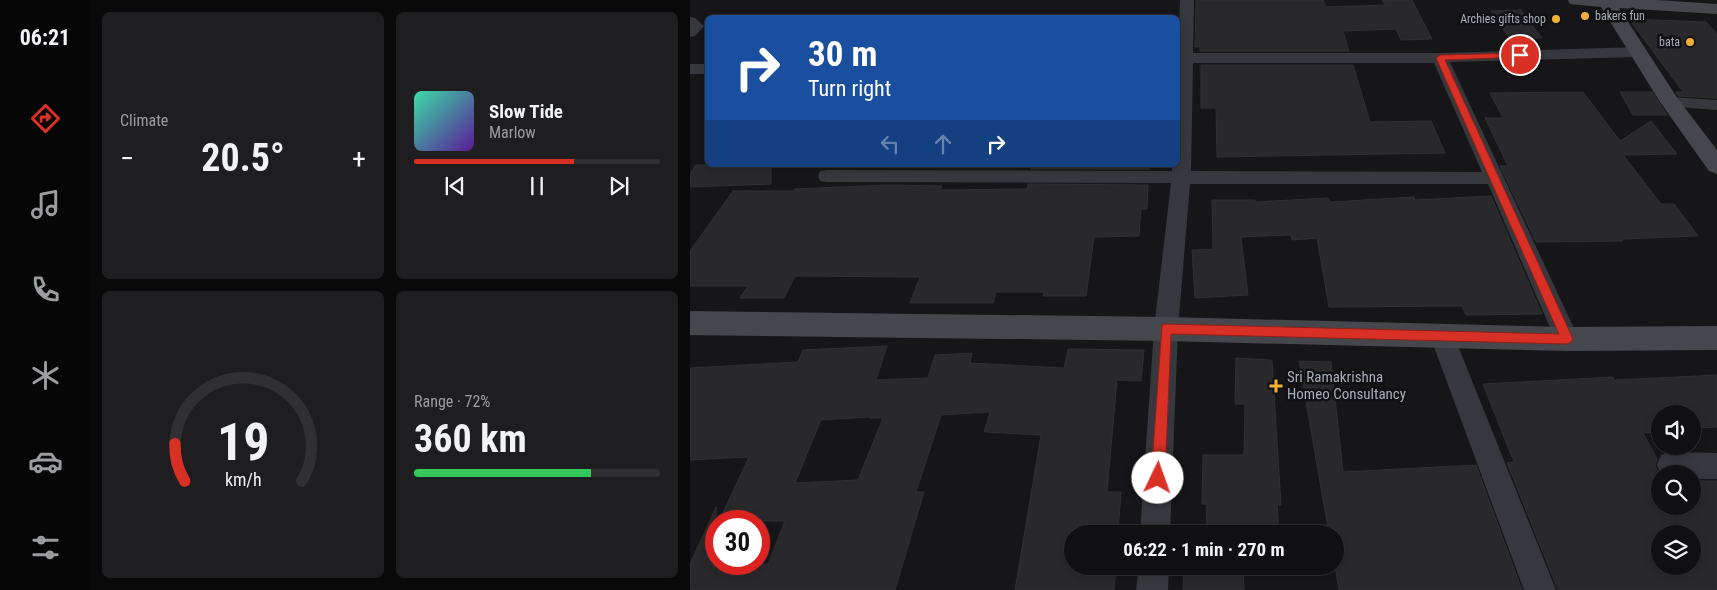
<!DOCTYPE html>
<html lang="en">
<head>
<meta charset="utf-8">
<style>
  body { margin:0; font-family:"Roboto Condensed",sans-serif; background:#1e1e20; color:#f1f3f6; height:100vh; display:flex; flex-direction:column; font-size:19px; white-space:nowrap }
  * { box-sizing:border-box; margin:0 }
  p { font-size:16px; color:#9c9d9f }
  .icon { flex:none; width:28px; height:28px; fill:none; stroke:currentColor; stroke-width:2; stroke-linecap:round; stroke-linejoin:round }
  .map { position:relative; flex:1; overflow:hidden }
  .details { display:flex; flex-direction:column; gap:12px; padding:12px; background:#09090a; width:600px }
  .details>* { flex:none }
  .hud { position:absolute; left:15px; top:15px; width:475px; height:152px; border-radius:8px; box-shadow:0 2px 8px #0003,0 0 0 1px #303032; background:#1a4fa0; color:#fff; overflow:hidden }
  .tools { position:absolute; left:961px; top:405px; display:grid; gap:10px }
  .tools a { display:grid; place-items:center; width:50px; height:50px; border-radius:50%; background:#101012; box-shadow:0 2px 8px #0003,0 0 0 1px #303032; font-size:25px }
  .speed { position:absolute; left:15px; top:510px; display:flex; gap:10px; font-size:25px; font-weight:700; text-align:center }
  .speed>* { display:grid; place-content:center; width:65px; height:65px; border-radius:50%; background:#101012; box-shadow:0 2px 8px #0003,0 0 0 1px #303032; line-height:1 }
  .speed .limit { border:8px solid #d22; background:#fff; color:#111 }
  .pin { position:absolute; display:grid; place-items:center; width:42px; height:42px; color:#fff; margin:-21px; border:2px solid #fff; border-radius:50%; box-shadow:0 1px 5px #0007 }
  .me { position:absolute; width:55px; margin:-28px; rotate:3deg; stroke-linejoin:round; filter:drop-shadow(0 0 4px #0008) }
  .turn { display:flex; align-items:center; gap:18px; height:105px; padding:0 20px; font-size:22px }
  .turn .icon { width:65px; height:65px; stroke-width:2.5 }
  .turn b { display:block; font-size:35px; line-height:42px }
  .lanes { display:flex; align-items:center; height:48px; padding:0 20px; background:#0003; justify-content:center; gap:25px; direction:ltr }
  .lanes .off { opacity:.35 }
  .big { font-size:38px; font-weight:700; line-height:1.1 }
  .details .card { flex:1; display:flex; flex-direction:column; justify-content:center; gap:8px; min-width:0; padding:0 18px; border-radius:8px; background:#1e1e20 }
  .details .dial { align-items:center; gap:0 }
  .dial svg { height:130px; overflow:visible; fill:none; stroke:#303032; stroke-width:7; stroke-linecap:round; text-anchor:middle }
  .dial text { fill:#f1f3f6; stroke:none }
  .song { display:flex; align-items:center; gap:15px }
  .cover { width:60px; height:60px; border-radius:8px; background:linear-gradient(135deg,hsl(160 70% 55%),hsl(270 70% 35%)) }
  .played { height:5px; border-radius:2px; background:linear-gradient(90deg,#d93025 65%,#303032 65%) }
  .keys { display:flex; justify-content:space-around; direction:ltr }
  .heat { display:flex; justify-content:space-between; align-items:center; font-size:28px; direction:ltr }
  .charge { height:8px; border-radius:4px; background:linear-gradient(90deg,#34c759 72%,#303032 0) }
  .details .tiles { flex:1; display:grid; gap:12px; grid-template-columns:repeat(2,1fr) }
  .trip { position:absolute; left:374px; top:525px; width:280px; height:50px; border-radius:25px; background:#101012; box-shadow:0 2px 8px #0003,0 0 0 1px #303032; font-weight:700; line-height:50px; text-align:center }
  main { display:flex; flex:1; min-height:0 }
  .menu { display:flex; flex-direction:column; width:90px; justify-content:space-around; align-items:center; background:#060607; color:#9c9d9f }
  .menu .icon { width:35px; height:35px }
  .menu .on { color:#d93025 }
  .menu b { font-size:22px; color:#f1f3f6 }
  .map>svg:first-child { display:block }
  .building { fill:#29292c; stroke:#303034; fill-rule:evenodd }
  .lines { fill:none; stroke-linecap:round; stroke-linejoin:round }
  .street { fill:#37383d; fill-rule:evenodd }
  .secondary { fill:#45474d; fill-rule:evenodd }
  .route { fill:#d93025; stroke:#8d1f18 }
  .poi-dot { fill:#f2b134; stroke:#111113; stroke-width:2 }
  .labels { text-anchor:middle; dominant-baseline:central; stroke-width:5; stroke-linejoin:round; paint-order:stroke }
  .far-poi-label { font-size:12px; fill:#a8adb8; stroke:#111113; text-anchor:end }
  .poi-label { font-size:15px; fill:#a8adb8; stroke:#111113; text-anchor:start }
</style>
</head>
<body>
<main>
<nav class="menu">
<b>06:21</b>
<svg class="icon on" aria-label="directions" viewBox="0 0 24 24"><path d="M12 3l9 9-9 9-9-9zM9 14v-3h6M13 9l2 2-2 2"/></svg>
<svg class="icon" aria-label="music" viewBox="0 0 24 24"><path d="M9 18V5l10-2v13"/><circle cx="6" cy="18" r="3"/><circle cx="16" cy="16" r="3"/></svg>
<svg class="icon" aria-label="phone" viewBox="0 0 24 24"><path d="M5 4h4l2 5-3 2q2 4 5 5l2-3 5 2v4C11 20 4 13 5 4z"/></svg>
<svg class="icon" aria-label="climate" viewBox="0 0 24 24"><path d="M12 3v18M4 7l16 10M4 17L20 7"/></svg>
<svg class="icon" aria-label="car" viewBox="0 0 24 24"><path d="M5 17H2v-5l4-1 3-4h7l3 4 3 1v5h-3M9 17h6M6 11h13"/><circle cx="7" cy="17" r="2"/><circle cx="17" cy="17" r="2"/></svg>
<svg class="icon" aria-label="filters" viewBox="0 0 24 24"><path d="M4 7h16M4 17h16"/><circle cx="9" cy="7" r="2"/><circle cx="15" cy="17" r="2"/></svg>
</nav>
<section class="details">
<div class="tiles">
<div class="card"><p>Climate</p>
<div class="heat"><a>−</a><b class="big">20.5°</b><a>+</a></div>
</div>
<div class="card">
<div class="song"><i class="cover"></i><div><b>Slow Tide</b><p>Marlow</p></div></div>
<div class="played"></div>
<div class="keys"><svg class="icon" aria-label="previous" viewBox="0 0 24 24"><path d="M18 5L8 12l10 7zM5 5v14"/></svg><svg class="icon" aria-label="pause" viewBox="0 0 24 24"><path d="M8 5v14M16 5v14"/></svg><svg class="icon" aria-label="next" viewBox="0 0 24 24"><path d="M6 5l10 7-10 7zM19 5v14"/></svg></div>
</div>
<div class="card dial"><svg viewBox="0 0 100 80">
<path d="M14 69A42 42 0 1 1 86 69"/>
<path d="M14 69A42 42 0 0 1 8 46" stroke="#d93025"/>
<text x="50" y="56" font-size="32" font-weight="700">19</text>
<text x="50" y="72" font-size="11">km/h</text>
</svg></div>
<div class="card"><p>Range · 72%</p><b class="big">360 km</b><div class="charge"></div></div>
</div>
</section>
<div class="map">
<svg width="1027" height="590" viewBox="0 0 1027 590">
  <rect width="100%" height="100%" fill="#161618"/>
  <g class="building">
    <polygon points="506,0 633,0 636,7 695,5 692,0 722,0 742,39 711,40 706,29 653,31 659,51 510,51 510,47 505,47"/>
    <polygon points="831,10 838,20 852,38 820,39 801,11"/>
    <polygon points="939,19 1016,22 1027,34 1027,98 988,96 986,92 993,92"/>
    <polygon points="511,65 663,65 680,122 741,121 755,153 527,157 526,108 511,108"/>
    <polygon points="893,92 930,141 961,121 987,154 933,155 971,204 984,204 1008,236 932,239 933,241 846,242 810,166 818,166 795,118 813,118 800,93"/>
    <polygon points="930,92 962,92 977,115 943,115"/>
    <polygon points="6,165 81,165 81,184 0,187 0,174"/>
    <polygon points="342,165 459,165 459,169 341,169"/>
    <polygon points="338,184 458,185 457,209 451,209 449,236 404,237 396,296 353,296 354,292 306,292 303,303 220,303 230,277 105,276 94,298 50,298 58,286 0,286 0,251 43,191 104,191 105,189 195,185 252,186 250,190 337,189"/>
    <polygon points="801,196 852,314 776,315 772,306 639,307 627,238 602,240 601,235 551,237 558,295 505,298 502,250 523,249 522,200 565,200 565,202 638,198 640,202 724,197 725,200"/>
    <path d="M197,346L186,380L238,378L245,355L282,353L280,363L374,368L378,349L454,350L451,381L427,380L417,492H431L428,534H382V566H426L424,590H325L351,435L294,432L300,412L251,415L226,492H234L205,590H0V564L26,507V564H78L95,521H29L59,457L0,460V368L108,362L113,350ZM180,417V418H193L168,480L105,483L131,420Z"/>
    <polygon points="546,358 582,360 591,505 587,505 589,534 516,534 517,504 512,504 513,455 554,455 555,404 545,404"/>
    <polygon points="609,361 641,362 653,472 786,465 832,590 649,590 645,566 645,534 639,534"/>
    <path d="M1027,375V427L1007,428L1008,430H1002V414H970V432L953,433L967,459L965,466L970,475V506H1002V481H1027V590H868L817,463L824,462L793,384L923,377L924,380ZM970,534H1002V566H970Z"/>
    <polygon points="516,566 553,566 554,590 493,590 494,568 516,568"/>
  </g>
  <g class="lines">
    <g class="street">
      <path d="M490,0H504L503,53H750L949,47L954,49L957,52L954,55L949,57L760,62L889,339L885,346L877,349L869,346L865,339L798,184H500L488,329L480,534H450L464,329L481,183L137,182L130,181L128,176L130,171L137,170L482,171V165H488V53ZM503,63H744L792,172L501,171Z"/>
      <polygon points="0,17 5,18 14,26 5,36 0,37"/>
      <rect x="0" y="64" width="18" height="10"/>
      <polygon points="980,97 1027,100 1027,110 974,106 972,102 974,98"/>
      <polygon points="752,326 760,329 764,336 866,590 834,590 740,336 744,329"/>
      <polygon points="981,452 1027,453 1027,479 1002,479 1002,474 971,474 967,465 971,455"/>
      <polygon points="449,566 479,566 478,590 446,590"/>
    </g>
    <g class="secondary">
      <polygon points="878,0 966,0 1027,4 1027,14 929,8 988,99 1027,150 1027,174 1019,171 970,102 911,7 880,4"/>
      <polygon points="0,311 476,317 877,327 1027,326 1027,350 877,351 476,341 0,335"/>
    </g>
  </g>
  <polygon class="route" points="830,53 834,55 832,57 755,60 883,339 881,342 877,344 481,334 475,478 473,483 468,485 463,483 461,478 472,325 476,324 869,334 746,58 750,55"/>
  <g class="poi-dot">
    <circle cx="895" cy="16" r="5"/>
    <circle cx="866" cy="19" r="5"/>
    <circle cx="1000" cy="42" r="5"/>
    <path d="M583.5 378.5h5v5h5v5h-5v5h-5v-5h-5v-5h5z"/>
  </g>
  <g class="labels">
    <g class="far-poi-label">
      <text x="905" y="16" text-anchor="start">bakers fun</text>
      <text x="856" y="19">Archies gifts shop</text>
      <text x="990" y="42">bata</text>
    </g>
    <g class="poi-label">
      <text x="597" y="377">Sri Ramakrishna<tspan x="597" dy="17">Homeo Consultancy</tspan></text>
    </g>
  </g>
</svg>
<div class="tools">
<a><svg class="icon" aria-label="sound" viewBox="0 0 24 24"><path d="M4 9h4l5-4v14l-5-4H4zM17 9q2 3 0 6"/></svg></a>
<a><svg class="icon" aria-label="search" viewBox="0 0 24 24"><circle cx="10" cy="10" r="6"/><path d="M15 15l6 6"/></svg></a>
<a><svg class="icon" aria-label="layers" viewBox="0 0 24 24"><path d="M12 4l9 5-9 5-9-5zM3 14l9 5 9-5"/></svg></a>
</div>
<div class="speed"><div class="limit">30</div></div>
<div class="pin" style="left:830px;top:55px;background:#d93025"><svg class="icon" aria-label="arrive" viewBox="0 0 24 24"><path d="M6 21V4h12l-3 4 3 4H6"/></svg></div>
<svg class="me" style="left:468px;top:478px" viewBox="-20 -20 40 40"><circle r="19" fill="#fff"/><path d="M0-13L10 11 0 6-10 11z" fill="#d93025"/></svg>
<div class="trip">06:22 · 1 min · 270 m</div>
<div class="hud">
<div class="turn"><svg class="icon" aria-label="right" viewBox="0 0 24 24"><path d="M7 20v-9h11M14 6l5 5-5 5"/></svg><div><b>30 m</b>Turn right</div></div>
<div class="lanes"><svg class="icon off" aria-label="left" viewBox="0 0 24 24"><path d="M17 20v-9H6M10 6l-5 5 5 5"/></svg><svg class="icon off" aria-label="ahead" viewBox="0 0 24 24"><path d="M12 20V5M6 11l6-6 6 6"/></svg><svg class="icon" aria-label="right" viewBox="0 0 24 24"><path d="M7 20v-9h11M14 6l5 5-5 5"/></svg></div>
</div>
</div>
</main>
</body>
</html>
